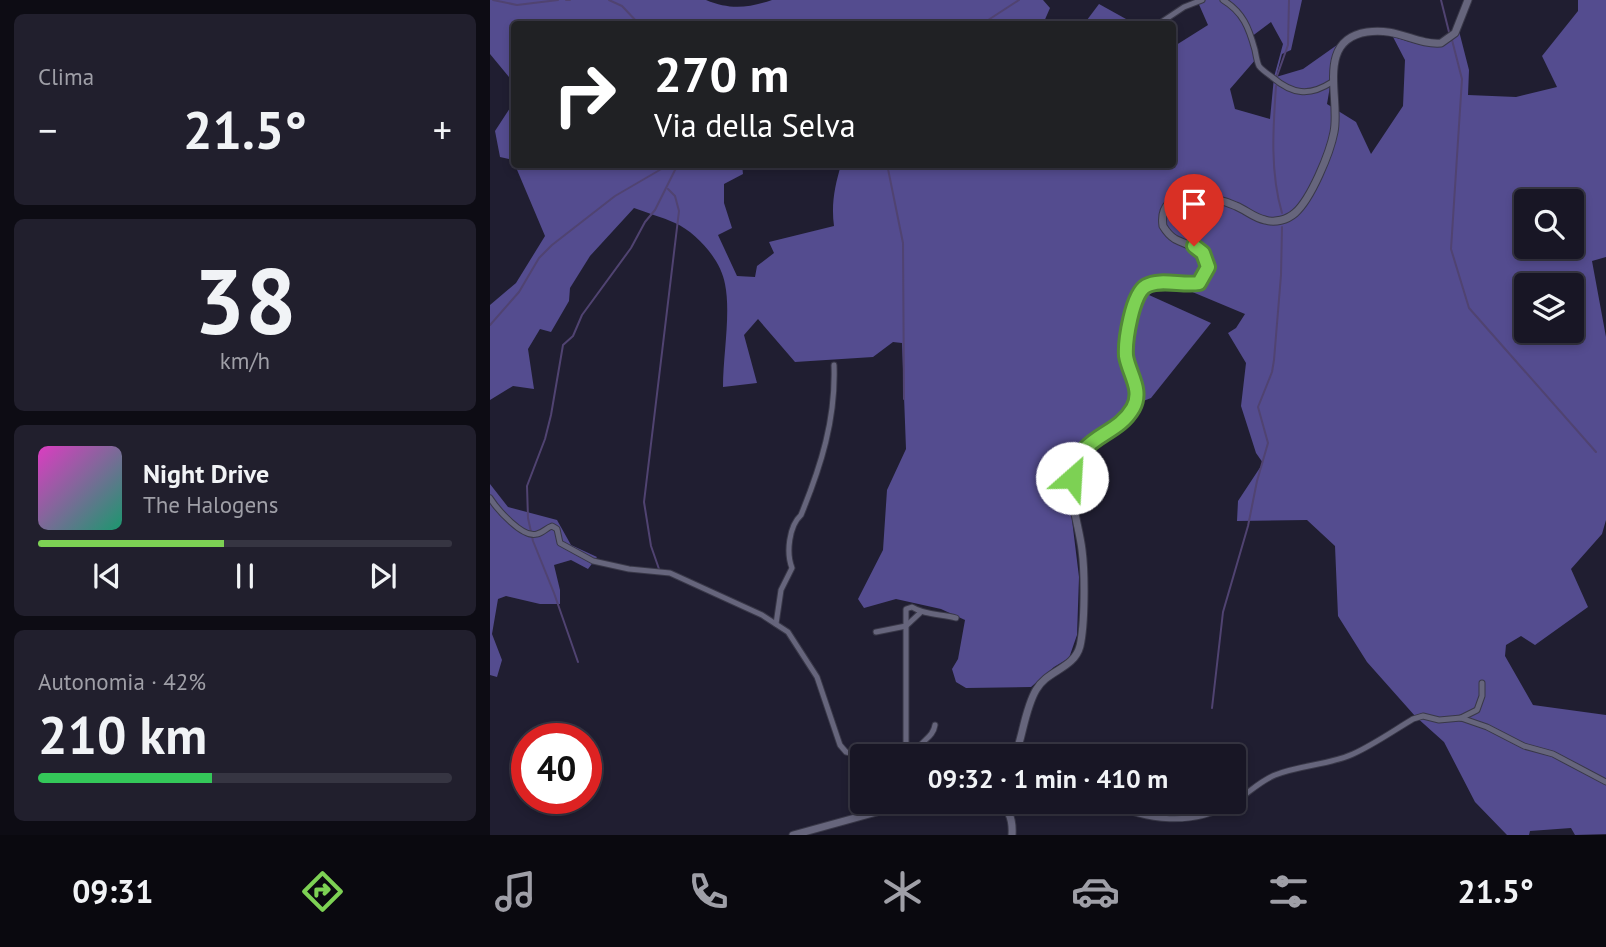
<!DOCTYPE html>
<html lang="it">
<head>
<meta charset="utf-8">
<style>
  body { margin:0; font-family:"PT Sans",sans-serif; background:#211f2d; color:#f1f3f6; height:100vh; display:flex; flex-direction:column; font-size:26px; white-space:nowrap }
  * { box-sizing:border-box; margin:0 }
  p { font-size:23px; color:#9f9fa7 }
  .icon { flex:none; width:38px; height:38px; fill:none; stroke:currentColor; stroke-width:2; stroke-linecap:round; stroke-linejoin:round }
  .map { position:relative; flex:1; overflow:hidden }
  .drawer { display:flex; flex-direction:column; gap:14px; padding:14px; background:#0d0c14; width:490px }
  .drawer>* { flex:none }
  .hud { position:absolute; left:21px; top:21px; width:665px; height:147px; border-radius:7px; box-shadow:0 4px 10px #0003,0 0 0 2px #363542; background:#202124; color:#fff; overflow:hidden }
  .tools { position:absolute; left:1024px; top:189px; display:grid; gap:14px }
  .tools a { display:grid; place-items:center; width:70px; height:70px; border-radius:7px; background:#181625; box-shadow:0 4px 10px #0003,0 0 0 2px #363542; font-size:35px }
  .speed { position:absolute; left:21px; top:723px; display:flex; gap:14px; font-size:35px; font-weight:700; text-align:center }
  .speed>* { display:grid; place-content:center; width:91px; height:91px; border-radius:50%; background:#181625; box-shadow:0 4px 10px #0003,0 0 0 2px #363542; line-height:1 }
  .speed .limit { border:10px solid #d22; background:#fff; color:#111 }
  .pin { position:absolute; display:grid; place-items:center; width:60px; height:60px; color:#fff; margin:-72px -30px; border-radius:50% 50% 50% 0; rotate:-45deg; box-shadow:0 0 7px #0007 }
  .pin .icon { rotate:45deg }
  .me { position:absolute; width:77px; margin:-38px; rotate:26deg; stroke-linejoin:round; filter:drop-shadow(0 0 5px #0008) }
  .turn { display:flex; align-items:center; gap:24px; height:147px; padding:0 28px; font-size:32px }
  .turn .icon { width:91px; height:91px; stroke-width:2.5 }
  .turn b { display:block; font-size:49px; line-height:60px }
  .big { font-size:52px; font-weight:800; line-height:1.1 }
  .drawer .tile { flex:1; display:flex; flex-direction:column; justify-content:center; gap:10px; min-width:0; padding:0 24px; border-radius:10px; background:#211f2d }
  .drawer .dial { align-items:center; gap:0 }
  .dial b { font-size:91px; line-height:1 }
  .song { display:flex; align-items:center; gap:21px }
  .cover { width:84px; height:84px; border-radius:10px; background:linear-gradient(135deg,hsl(310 70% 55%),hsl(160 70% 35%)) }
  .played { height:7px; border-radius:4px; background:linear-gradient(90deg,#7dd154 45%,#363542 45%) }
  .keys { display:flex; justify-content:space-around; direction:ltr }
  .heat { display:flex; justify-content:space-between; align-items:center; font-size:38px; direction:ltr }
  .charge { height:10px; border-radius:5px; background:linear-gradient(90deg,#34c759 42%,#363542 0) }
  .trip { position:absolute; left:360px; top:744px; width:396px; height:70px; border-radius:7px; background:#181625; box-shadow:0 4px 10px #0003,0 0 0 2px #363542; font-weight:800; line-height:70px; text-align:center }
  .menu { display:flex; height:112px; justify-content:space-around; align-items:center; background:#0a090f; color:#9f9fa7 }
  .menu .icon { width:49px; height:49px }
  .menu .current { color:#7dd154 }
  .menu b { font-size:32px; color:#f1f3f6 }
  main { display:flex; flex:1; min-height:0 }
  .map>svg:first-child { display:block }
  .forest { fill:#544c8f; fill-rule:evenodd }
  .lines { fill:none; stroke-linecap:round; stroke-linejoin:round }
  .stream { stroke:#504371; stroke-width:2 }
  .minor-casing { stroke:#393848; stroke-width:7 }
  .tertiary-casing { stroke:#393848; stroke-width:9 }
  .minor { stroke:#66657c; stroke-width:5 }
  .tertiary { stroke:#66657c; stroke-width:7 }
  .route-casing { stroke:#518837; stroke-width:18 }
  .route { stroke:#7dd154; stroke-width:12 }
</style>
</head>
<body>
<main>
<section class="drawer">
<div class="tile"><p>Clima</p>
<div class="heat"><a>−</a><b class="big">21.5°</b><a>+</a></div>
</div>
<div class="tile dial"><b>38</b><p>km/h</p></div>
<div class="tile">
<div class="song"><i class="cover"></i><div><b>Night Drive</b><p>The Halogens</p></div></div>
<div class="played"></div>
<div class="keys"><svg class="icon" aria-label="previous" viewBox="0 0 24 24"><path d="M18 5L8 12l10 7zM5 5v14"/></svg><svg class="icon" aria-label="pause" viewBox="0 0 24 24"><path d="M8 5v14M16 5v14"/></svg><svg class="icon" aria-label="next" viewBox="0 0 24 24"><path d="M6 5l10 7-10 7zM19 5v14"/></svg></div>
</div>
<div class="tile"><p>Autonomia · 42%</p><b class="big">210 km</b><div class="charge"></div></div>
</section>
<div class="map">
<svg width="1116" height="835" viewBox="0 0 1116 835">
  <rect width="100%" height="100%" fill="#201e31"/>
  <g class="forest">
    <path d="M0,0H216C240,10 258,8 282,0H553L560,8L553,24H24V83L0,54Z"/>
    <path d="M707,0H812L801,50L792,54L786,77L813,69L847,45L837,104L866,122L881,154L913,106L915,60L903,37C926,43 955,57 969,31L979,70L978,95L1026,97L1067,87L1052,56L1088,11V0H1116V257L1102,261L1116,337V520L1112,534L1081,569L1098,607L1045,645L1031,636L1016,645L1015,656L1043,705L1116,715V834L1085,835L1081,828L1040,831L1039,835H1017L985,802L954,742L925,716L877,662L848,616L845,546L817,520L747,521L748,501L773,463L766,453L751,406L756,363L738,333L746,328L755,314L700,291L668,288L659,295L721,323L661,398L638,407L587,453L577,479L589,577L587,635L579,658L564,667L541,687L476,688L466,682L462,669L468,659L475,620L451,609L406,599L374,608L368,599L393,550L397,490L416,449L412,343L403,342L383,357L305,362L268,319L254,335L267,383L233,387C233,355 241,314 235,284C231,260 207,233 185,223C172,217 157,213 144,208L100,256L80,288L79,301L61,332L50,329L38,349L44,389L23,386L0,400V305L26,283L55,236L25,165H252L253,174L234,184V203L242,228L228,235L247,276L265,277L267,266L284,253L279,242L344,226C341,204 345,185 351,165L682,164L683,47L718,25ZM781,22L793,44L784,77L780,119L745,109L740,89L766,59L761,37ZM1036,201H1082V247H1036ZM1036,285H1082V331H1036Z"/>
    <polygon points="609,4 645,24 594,24"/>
    <polygon points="24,102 24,163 23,160 10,157 5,131"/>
    <polygon points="0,484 18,507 67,520 81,545 107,557 98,569 81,560 64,565 70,590 70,604 50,604 16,596 8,599 2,634 12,660 7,677 0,675"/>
  </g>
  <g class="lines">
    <g class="stream">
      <polyline points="3,0 27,5 68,0"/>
      <polyline points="76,0 80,0"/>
      <polyline points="119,0 132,6 149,24"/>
      <polyline points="951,0 959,32"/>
      <polyline points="492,24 529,0"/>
      <polyline points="962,40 972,79 961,249 979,308 1106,452"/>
      <polyline points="787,76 798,45 799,0"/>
      <path d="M786,86C783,129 780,172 792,213"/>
      <polyline points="397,164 413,243 414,399"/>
      <polyline points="0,325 29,292 49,258 62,245 125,196 180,164"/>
      <polyline points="169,569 161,546 154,502 189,211 185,196 178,189"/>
      <polyline points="88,662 64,593 43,541 38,518 37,486 55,439 61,415 73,345 83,336 92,315 141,248 155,222 165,210 188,164"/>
      <polyline points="722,708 733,612 758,526 767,481 778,443 768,407 782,372 784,360 791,275 792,227"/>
    </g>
    <defs>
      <g id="minor">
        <path d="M733,0C753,12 759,28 765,50C766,55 767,62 769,66C772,70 778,74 782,77C802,94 819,97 842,82"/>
        <polyline points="673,21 694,7 712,0"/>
        <path d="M0,498C7,509 33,539 47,534C53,533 56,528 62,526L67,529L70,543L103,561L139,569L180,573L272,615L298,632L327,677L350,745L356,752L373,756"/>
        <path d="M286,624L291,590L302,568C296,553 299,526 311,515C331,466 346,419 344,365"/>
        <polyline points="386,632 416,626 430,613"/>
        <polyline points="971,718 987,710 992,696 992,683"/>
        <path d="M416,749V609L422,607C434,615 452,614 466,618"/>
        <path d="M426,752C431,740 443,738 445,725"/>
        <path d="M384,756C399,753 418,745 431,756"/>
        <path d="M618,802C656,822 703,826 741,804C757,795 768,782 785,775C810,765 839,765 863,754C883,745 903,731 923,719L933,716L949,720L971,718L997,727L1034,746L1063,754L1116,782"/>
      </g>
      <g id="tertiary">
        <path d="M525,756C533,735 535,709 546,690C557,670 584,669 590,646C595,624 595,573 592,550C589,524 576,492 584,466C593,435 643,429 646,397C648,383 638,369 636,356C635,341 642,294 656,286C671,278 693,286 709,283L718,267C715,247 700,247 685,239C680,236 676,231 673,226C667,184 722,195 746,206C756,210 764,218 775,220C785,223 797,220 805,213C821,199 840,153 844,132C851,99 825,40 877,32C907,27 926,45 951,43L965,33L978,0"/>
        <path d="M508,802C520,809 523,821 522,835"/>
        <polyline points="303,835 423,802"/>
      </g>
    </defs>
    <use href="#minor" class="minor-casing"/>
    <use href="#tertiary" class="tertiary-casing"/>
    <use href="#minor" class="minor"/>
    <use href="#tertiary" class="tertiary"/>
  </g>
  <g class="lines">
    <defs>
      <path id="route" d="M582,478C588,434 626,438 643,408C653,390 639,374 636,356C635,341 642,294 656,286C670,278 693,286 709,283L718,267L713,253L704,246"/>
    </defs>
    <use href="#route" class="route-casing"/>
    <use href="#route" class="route"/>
  </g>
</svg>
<div class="tools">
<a><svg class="icon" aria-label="search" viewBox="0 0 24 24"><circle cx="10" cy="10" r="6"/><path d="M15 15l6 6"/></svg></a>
<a><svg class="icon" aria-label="layers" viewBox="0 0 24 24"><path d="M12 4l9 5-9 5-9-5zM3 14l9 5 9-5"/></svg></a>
</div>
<div class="speed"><div class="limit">40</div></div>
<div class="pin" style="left:704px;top:246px;background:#d93025"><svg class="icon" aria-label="arrive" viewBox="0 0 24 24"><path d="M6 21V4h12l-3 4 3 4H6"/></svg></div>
<svg class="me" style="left:582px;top:478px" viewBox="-20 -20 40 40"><circle r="19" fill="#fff"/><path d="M0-13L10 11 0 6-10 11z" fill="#7dd154"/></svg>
<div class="trip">09:32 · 1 min · 410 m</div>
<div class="hud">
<div class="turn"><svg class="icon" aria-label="right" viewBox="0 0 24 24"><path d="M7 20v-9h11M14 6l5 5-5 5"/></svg><div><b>270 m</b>Via della Selva</div></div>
</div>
</div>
</main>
<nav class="menu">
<b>09:31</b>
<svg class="icon current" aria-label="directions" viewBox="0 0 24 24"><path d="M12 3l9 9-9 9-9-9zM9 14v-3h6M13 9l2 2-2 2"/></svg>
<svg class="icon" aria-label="music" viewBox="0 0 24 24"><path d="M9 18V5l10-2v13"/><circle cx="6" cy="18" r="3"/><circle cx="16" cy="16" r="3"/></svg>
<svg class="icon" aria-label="phone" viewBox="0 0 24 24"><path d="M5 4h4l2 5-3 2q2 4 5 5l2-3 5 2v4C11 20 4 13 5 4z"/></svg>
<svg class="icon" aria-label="climate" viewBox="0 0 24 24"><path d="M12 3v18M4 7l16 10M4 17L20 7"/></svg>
<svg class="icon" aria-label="car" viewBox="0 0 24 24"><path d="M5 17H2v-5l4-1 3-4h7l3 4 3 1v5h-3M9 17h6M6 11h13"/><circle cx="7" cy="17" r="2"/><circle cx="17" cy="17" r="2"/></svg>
<svg class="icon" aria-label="filters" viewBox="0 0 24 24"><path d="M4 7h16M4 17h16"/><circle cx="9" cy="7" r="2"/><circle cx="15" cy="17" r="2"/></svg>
<b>21.5°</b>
</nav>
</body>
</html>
